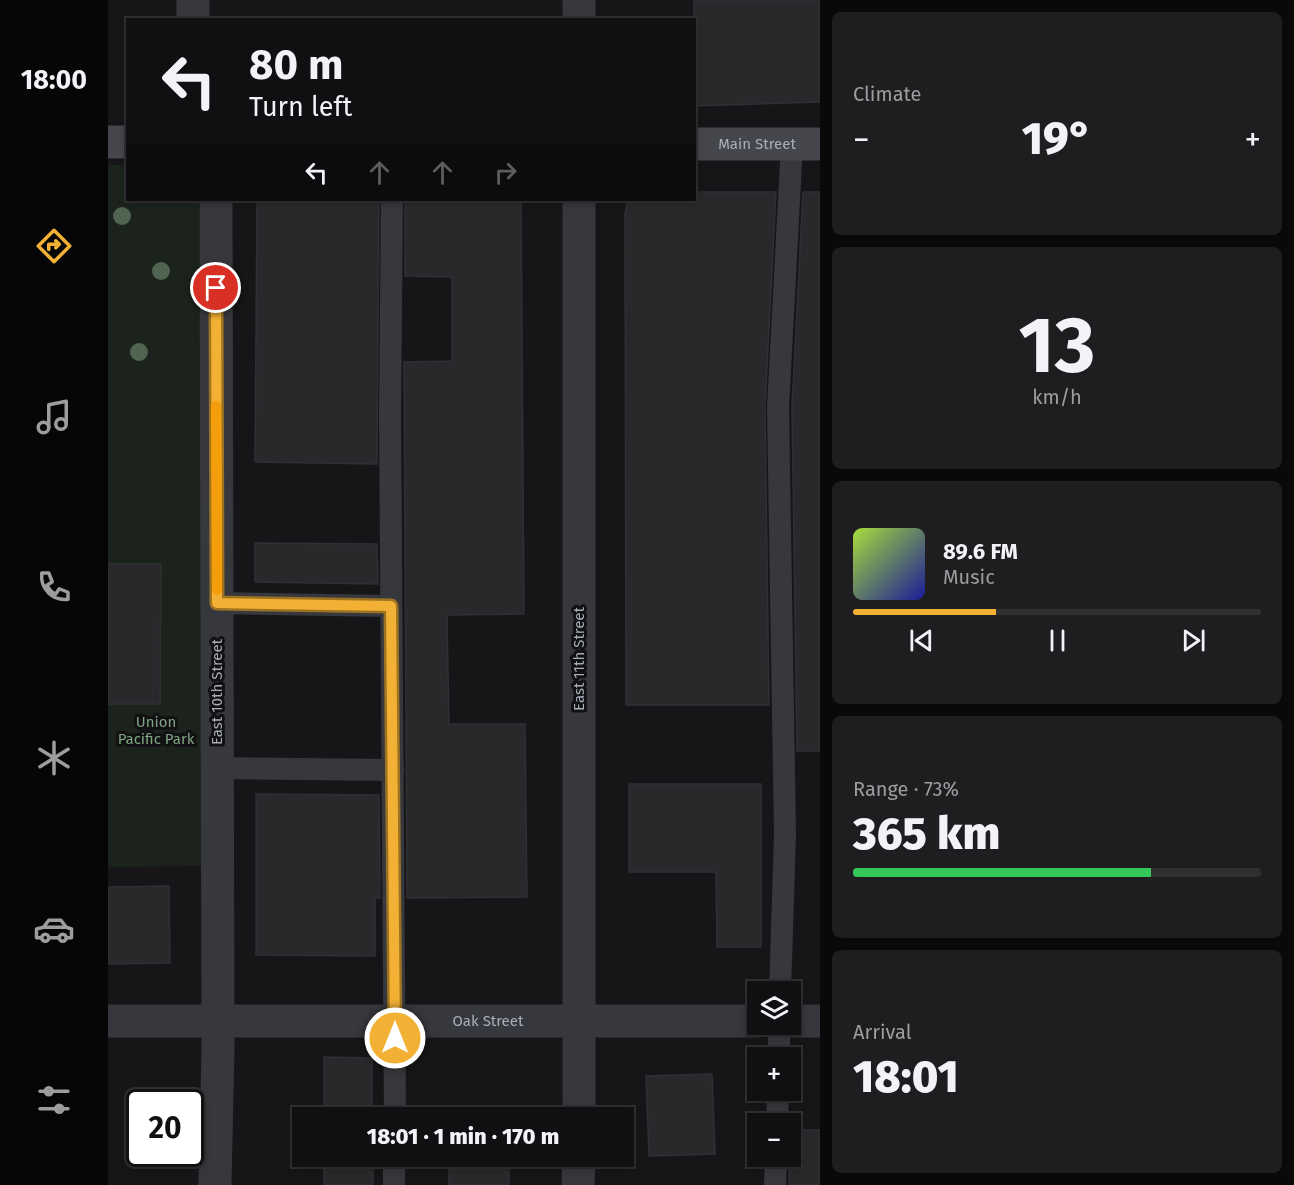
<!DOCTYPE html>
<html lang="en">
<head>
<meta charset="utf-8">
<style>
  body { margin:0; font-family:"Fira Sans",sans-serif; background:#1e1e20; color:#f1f3f6; height:100vh; display:flex; flex-direction:column; font-size:22px; white-space:nowrap }
  * { box-sizing:border-box; margin:0 }
  p { font-size:20px; color:#9c9d9f }
  .icon { flex:none; width:33px; height:33px; fill:none; stroke:currentColor; stroke-width:2; stroke-linecap:round; stroke-linejoin:round }
  .map { position:relative; flex:1; overflow:hidden }
  .details { display:flex; flex-direction:column; gap:12px; padding:12px; background:#09090a; width:474px }
  .details>* { flex:none }
  .banner { position:absolute; left:18px; top:18px; width:570px; height:183px; border-radius:0px; box-shadow:0 3px 9px #0003,0 0 0 2px #303032; background:#101012; color:#f1f3f6; overflow:hidden }
  .controls { position:absolute; left:639px; top:981px; display:grid; gap:12px }
  .controls a { display:grid; place-items:center; width:54px; height:54px; border-radius:0px; background:#101012; box-shadow:0 3px 9px #0003,0 0 0 2px #303032; font-size:30px }
  .speed { position:absolute; left:18px; top:1089px; display:flex; gap:12px; font-size:30px; font-weight:700; text-align:center }
  .speed>* { display:grid; place-content:center; width:78px; height:78px; border-radius:50%; background:#101012; box-shadow:0 3px 9px #0003,0 0 0 2px #303032; line-height:1 }
  .speed .limit { border:3px solid #111; border-radius:9px; background:#fff; color:#111 }
  .pin { position:absolute; display:grid; place-items:center; width:51px; height:51px; color:#fff; margin:-26px; border:3px solid #fff; border-radius:50%; box-shadow:0 2px 6px #0007 }
  .me { position:absolute; width:66px; margin:-33px; rotate:0deg; stroke-linejoin:round; filter:drop-shadow(0 0 4px #0008) }
  .turn { display:flex; align-items:center; gap:21px; height:126px; padding:0 24px; font-size:27px }
  .turn .icon { width:78px; height:78px; stroke-width:2.5 }
  .turn b { display:block; font-size:42px; line-height:51px }
  .lanes { display:flex; align-items:center; height:57px; padding:0 24px; background:#0003; justify-content:center; gap:30px; direction:ltr }
  .lanes .off { opacity:.35 }
  .big { font-size:45px; font-weight:800; line-height:1.1 }
  .details .card { flex:1; display:flex; flex-direction:column; justify-content:center; gap:9px; min-width:0; padding:0 21px; border-radius:9px; background:#1e1e20 }
  .details .dial { align-items:center; gap:0 }
  .dial b { font-size:78px; line-height:1 }
  .song { display:flex; align-items:center; gap:18px }
  .cover { width:72px; height:72px; border-radius:9px; background:linear-gradient(135deg,hsl(80 70% 55%),hsl(240 70% 35%)) }
  .played { height:6px; border-radius:3px; background:linear-gradient(90deg,#f2b134 35%,#303032 35%) }
  .keys { display:flex; justify-content:space-around; direction:ltr }
  .heat { display:flex; justify-content:space-between; align-items:center; font-size:33px; direction:ltr }
  .charge { height:9px; border-radius:4px; background:linear-gradient(90deg,#34c759 73%,#303032 0) }
  .trip { position:absolute; left:184px; top:1107px; width:342px; height:60px; border-radius:0px; background:#101012; box-shadow:0 3px 9px #0003,0 0 0 2px #303032; font-weight:800; line-height:60px; text-align:center }
  main { display:flex; flex:1; min-height:0 }
  .tabs { display:flex; flex-direction:column; width:108px; justify-content:space-around; align-items:center; background:#060607; color:#9c9d9f }
  .tabs .icon { width:42px; height:42px }
  .tabs .current { color:#f2b134 }
  .tabs b { font-size:27px; color:#f1f3f6 }
  .map>svg:first-child { display:block }
  .green { fill:#1c231d }
  .building { fill:#29292c; stroke:#303034; stroke-width:1.5 }
  .lines { fill:none; stroke-linecap:round; stroke-linejoin:round }
  .lane { stroke:#37383d; stroke-width:22 }
  .street { stroke:#37383d; stroke-width:33 }
  .secondary { stroke:#45474d; stroke-width:33 }
  .tree { fill:#506452 }
  .route-casing { stroke:#9d7322; stroke-width:15 }
  .route { stroke:#f2b134; stroke-width:10 }
  .slow { stroke:#f59e0b; stroke-width:10 }
  .labels { text-anchor:middle; dominant-baseline:central; stroke-width:6; stroke-linejoin:round; paint-order:stroke }
  .street-label { font-size:15px; fill:#a8adb8; stroke:#111113 }
  .park-label { font-size:15px; fill:#7fa381; stroke:#111113 }
</style>
</head>
<body>
<main>
<nav class="tabs">
<b>18:00</b>
<svg class="icon current" aria-label="directions" viewBox="0 0 24 24"><path d="M12 3l9 9-9 9-9-9zM9 14v-3h6M13 9l2 2-2 2"/></svg>
<svg class="icon" aria-label="music" viewBox="0 0 24 24"><path d="M9 18V5l10-2v13"/><circle cx="6" cy="18" r="3"/><circle cx="16" cy="16" r="3"/></svg>
<svg class="icon" aria-label="phone" viewBox="0 0 24 24"><path d="M5 4h4l2 5-3 2q2 4 5 5l2-3 5 2v4C11 20 4 13 5 4z"/></svg>
<svg class="icon" aria-label="climate" viewBox="0 0 24 24"><path d="M12 3v18M4 7l16 10M4 17L20 7"/></svg>
<svg class="icon" aria-label="car" viewBox="0 0 24 24"><path d="M5 17H2v-5l4-1 3-4h7l3 4 3 1v5h-3M9 17h6M6 11h13"/><circle cx="7" cy="17" r="2"/><circle cx="17" cy="17" r="2"/></svg>
<svg class="icon" aria-label="filters" viewBox="0 0 24 24"><path d="M4 7h16M4 17h16"/><circle cx="9" cy="7" r="2"/><circle cx="15" cy="17" r="2"/></svg>
</nav>
<div class="map">
<svg width="712" height="1185" viewBox="0 0 712 1185">
  <rect width="100%" height="100%" fill="#161618"/>
  <polygon class="green" points="0,165 19,165 20,200 91,200 98,866 0,867"/>
  <g class="building">
    <polygon points="586,0 712,0 712,102 586,106"/>
    <polygon points="586,192 668,192 657,407 661,705 518,705 517,213 520,200 586,200"/>
    <polygon points="695,192 712,192 712,751 689,751 684,407"/>
    <polygon points="149,200 271,200 269,464 147,462"/>
    <polygon points="297,200 413,200 416,614 339,615 341,724 417,724 419,897 299,898 296,362 344,361 344,277 297,276"/>
    <polygon points="147,543 269,544 270,584 147,582"/>
    <polygon points="0,564 53,564 52,704 0,704"/>
    <polygon points="521,784 653,784 653,947 609,947 608,872 521,872"/>
    <polygon points="148,794 271,795 272,898 267,898 267,956 148,955"/>
    <polygon points="61,886 62,963 0,964 0,887"/>
    <polygon points="216,1057 264,1058 264,1118 216,1118"/>
    <polygon points="604,1074 607,1154 541,1156 538,1076"/>
    <polygon points="682,1130 712,1130 712,1185 681,1185"/>
    <rect x="216" y="1156" width="49" height="29"/>
    <rect x="341" y="1156" width="60" height="29"/>
  </g>
  <g class="lines">
    <g class="lane">
      <polyline points="284,200 282,414 287,1118"/>
      <polyline points="109,603 283,606"/>
      <polyline points="109,768 285,770"/>
      <polyline points="672,992 677,834 670,407 684,144"/>
      <polyline points="671,1058 671,1024"/>
      <polyline points="669,1124 670,1090"/>
      <polyline points="286,1185 286,1156"/>
      <polyline points="667,1185 668,1156"/>
    </g>
    <g class="street">
      <polyline points="471,0 471,20"/>
      <polyline points="85,20 85,0"/>
      <path id="s1" d="M0,1021H650"/>
      <polyline points="682,1021 712,1021"/>
      <polyline points="471,1118 471,200"/>
      <polyline points="107,1185 110,1048 108,200"/>
      <polyline points="470,1185 471,1156"/>
    </g>
    <g class="secondary">
      <polyline points="0,142 20,142"/>
      <path id="s2" d="M586,144H712"/>
    </g>
  </g>
  <g class="tree">
    <circle cx="14" cy="216" r="9"/>
    <circle cx="53" cy="271" r="9"/>
    <circle cx="31" cy="352" r="9"/>
  </g>
  <g class="lines">
    <defs>
      <polyline id="route" points="108,288 109,603 283,606 287,1038"/>
    </defs>
    <use href="#route" class="route-casing"/>
    <use href="#route" class="route"/>
    <polyline class="slow" points="108,406 109,590"/>
  </g>
  <g class="labels">
    <g class="street-label">
      <text stroke="none"><textPath href="#s2" startOffset="63">Main Street</textPath></text>
      <text transform="translate(471 659) rotate(-90)">East 11th Street</text>
      <text transform="translate(109 692) rotate(-90)">East 10th Street</text>
      <text stroke="none"><textPath href="#s1" startOffset="380">Oak Street</textPath></text>
    </g>
    <g class="park-label">
      <text x="48" y="722">Union<tspan x="48" dy="17">Pacific Park</tspan></text>
    </g>
  </g>
</svg>
<div class="controls">
<a><svg class="icon" aria-label="layers" viewBox="0 0 24 24"><path d="M12 4l9 5-9 5-9-5zM3 14l9 5 9-5"/></svg></a>
<a>+</a>
<a>−</a>
</div>
<div class="speed"><div class="limit">20</div></div>
<div class="pin" style="left:108px;top:288px;background:#d93025"><svg class="icon" aria-label="arrive" viewBox="0 0 24 24"><path d="M6 21V4h12l-3 4 3 4H6"/></svg></div>
<svg class="me" style="left:287px;top:1038px" viewBox="-20 -20 40 40"><circle r="17" fill="#f2b134" stroke="#fff" stroke-width="3"/><path d="M0-11L8 9 0 5-8 9z" fill="#fff"/></svg>
<div class="trip">18:01 · 1 min · 170 m</div>
<div class="banner">
<div class="turn"><svg class="icon" aria-label="left" viewBox="0 0 24 24"><path d="M17 20v-9H6M10 6l-5 5 5 5"/></svg><div><b>80 m</b>Turn left</div></div>
<div class="lanes"><svg class="icon" aria-label="left" viewBox="0 0 24 24"><path d="M17 20v-9H6M10 6l-5 5 5 5"/></svg><svg class="icon off" aria-label="ahead" viewBox="0 0 24 24"><path d="M12 20V5M6 11l6-6 6 6"/></svg><svg class="icon off" aria-label="ahead" viewBox="0 0 24 24"><path d="M12 20V5M6 11l6-6 6 6"/></svg><svg class="icon off" aria-label="right" viewBox="0 0 24 24"><path d="M7 20v-9h11M14 6l5 5-5 5"/></svg></div>
</div>
</div>
<section class="details">
<div class="card"><p>Climate</p>
<div class="heat"><a>−</a><b class="big">19°</b><a>+</a></div>
</div>
<div class="card dial"><b>13</b><p>km/h</p></div>
<div class="card">
<div class="song"><i class="cover"></i><div><b>89.6 FM</b><p>Music</p></div></div>
<div class="played"></div>
<div class="keys"><svg class="icon" aria-label="previous" viewBox="0 0 24 24"><path d="M18 5L8 12l10 7zM5 5v14"/></svg><svg class="icon" aria-label="pause" viewBox="0 0 24 24"><path d="M8 5v14M16 5v14"/></svg><svg class="icon" aria-label="next" viewBox="0 0 24 24"><path d="M6 5l10 7-10 7zM19 5v14"/></svg></div>
</div>
<div class="card"><p>Range · 73%</p><b class="big">365 km</b><div class="charge"></div></div>
<div class="card"><p>Arrival</p><b class="big">18:01</b></div>
</section>
</main>
</body>
</html>
